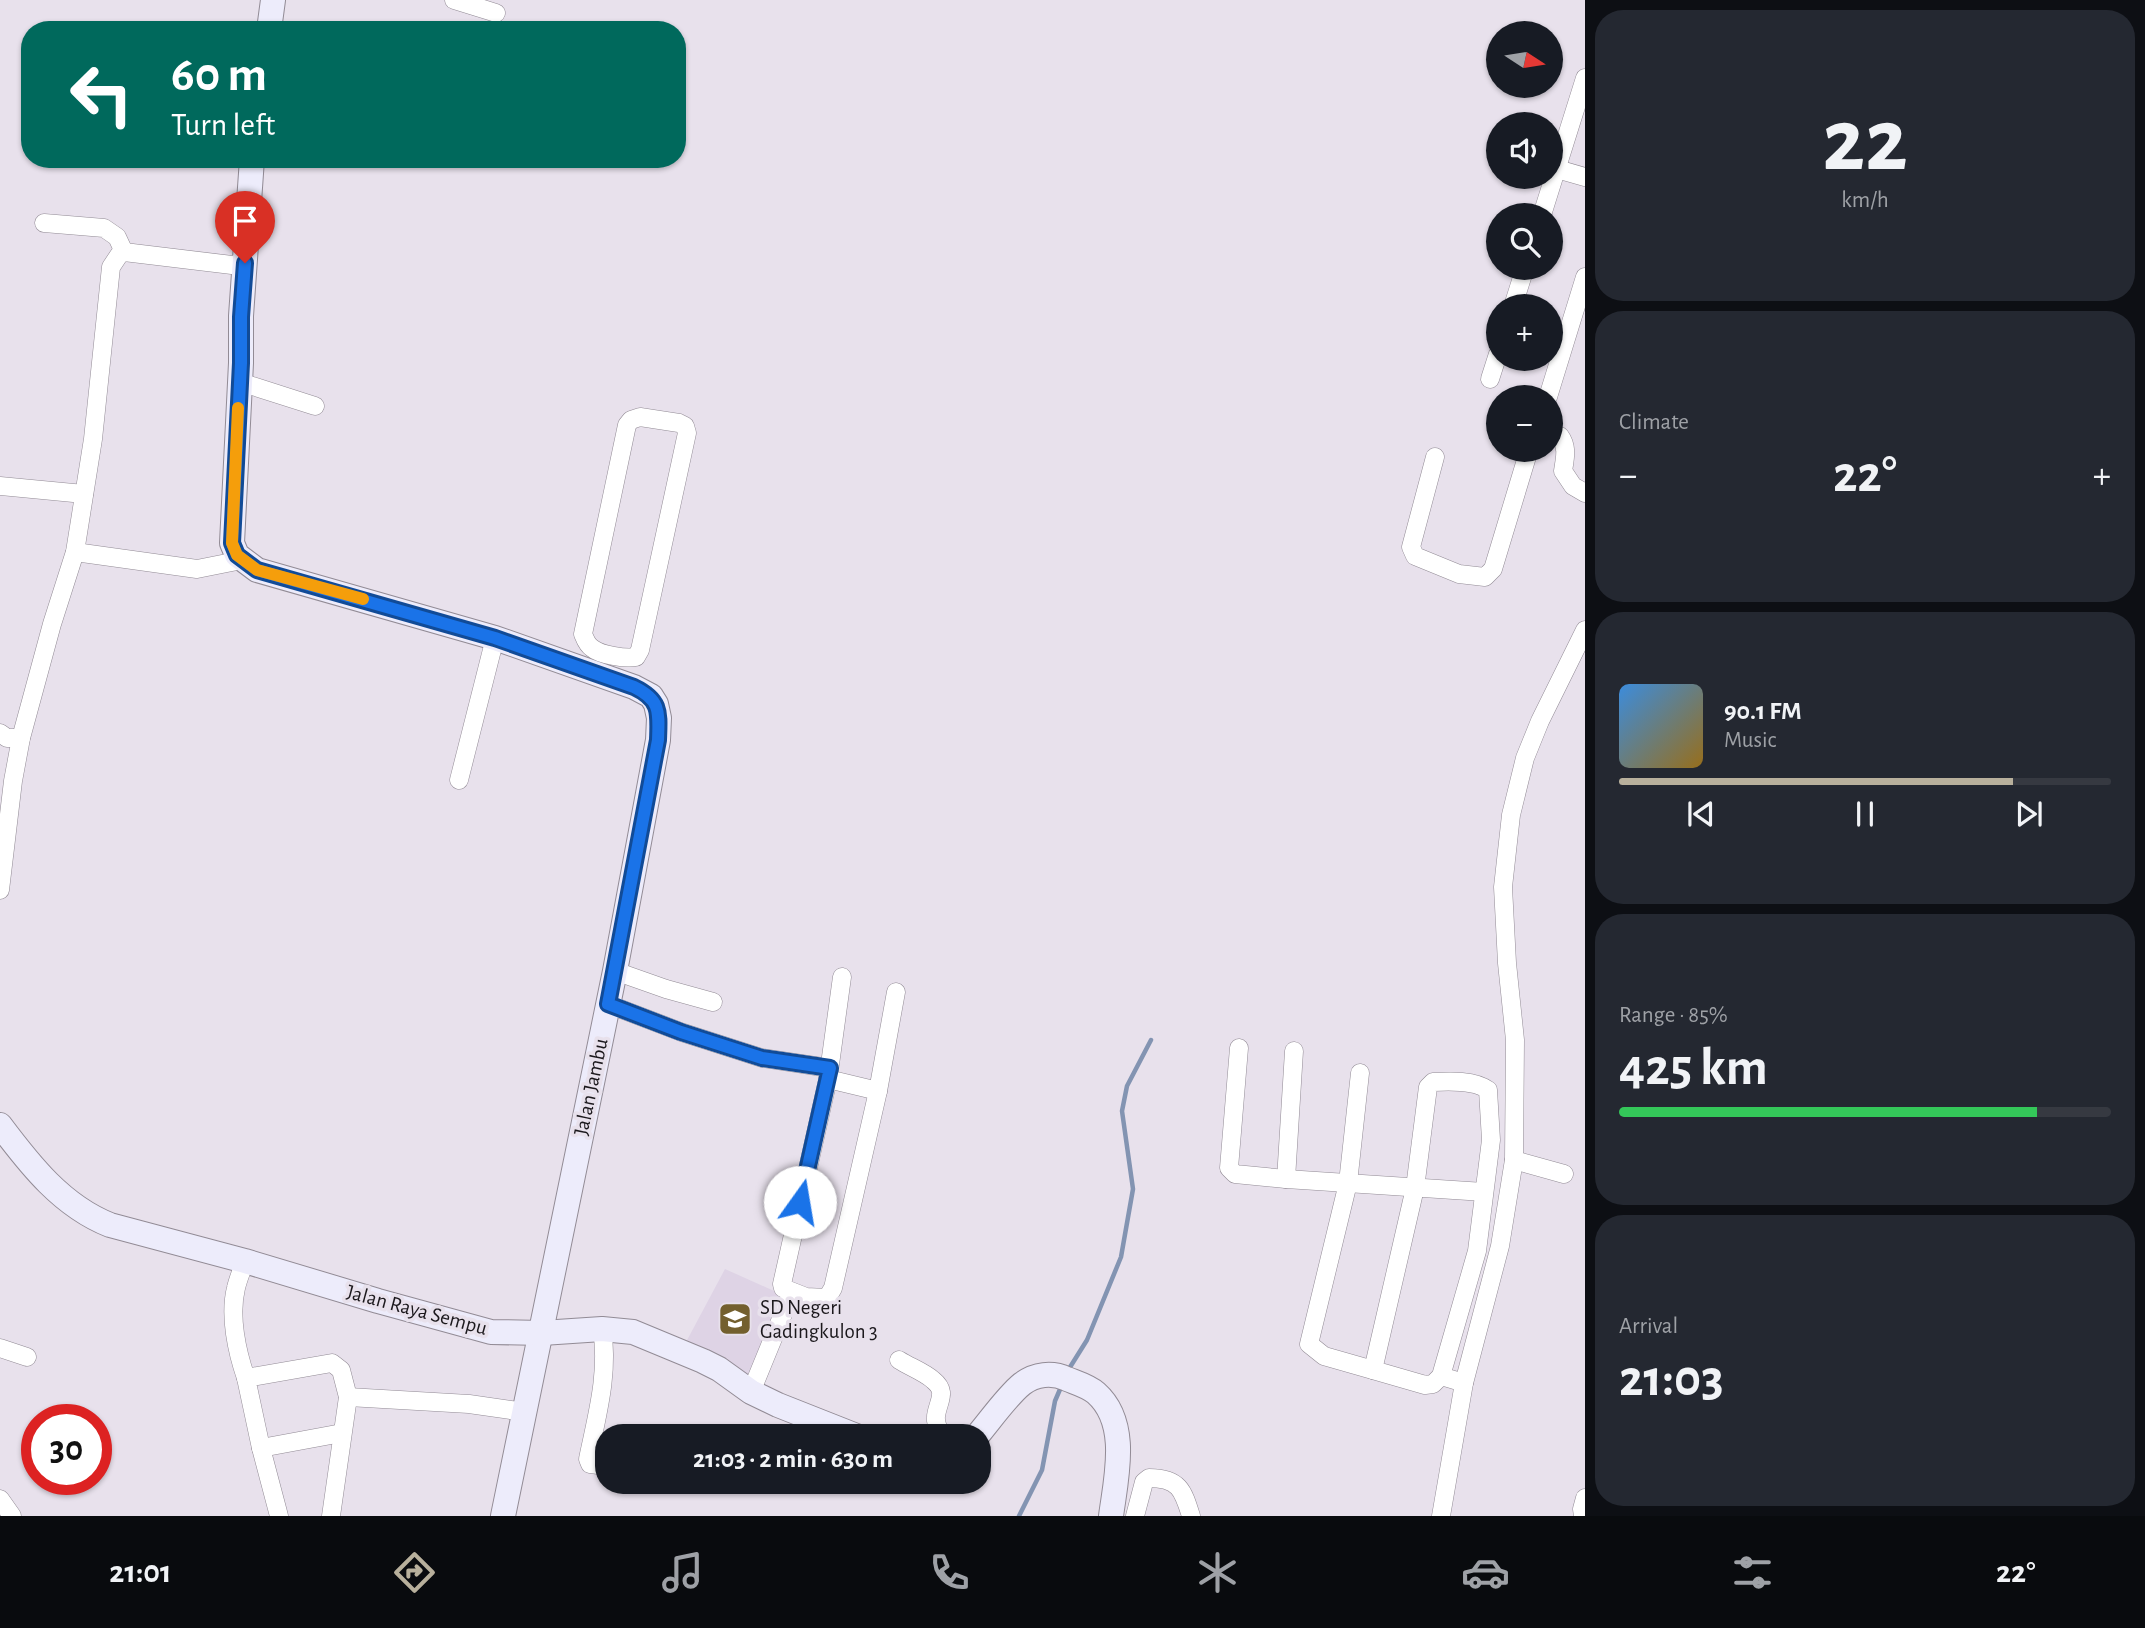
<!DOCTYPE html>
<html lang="en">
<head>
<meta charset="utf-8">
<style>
  body { margin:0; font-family:"Alegreya Sans",sans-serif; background:#242831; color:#f1f3f6; height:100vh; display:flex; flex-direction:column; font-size:26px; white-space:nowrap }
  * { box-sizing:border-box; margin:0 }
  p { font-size:23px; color:#9ea1a6 }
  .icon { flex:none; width:38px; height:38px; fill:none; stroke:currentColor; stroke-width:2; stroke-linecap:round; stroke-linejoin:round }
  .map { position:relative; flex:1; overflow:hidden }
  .drawer { display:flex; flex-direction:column; gap:10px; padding:10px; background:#0d0f14; width:560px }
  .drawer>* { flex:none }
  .hud { position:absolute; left:21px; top:21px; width:665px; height:147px; border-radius:28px; box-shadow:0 2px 5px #0004; background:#00695c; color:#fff; overflow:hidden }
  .needle { width:46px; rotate:102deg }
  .fabs { position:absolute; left:1486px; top:21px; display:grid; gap:14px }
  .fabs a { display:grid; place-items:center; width:77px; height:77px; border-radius:50%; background:#171b24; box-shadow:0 2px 5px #0004; font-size:35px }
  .speed { position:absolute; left:21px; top:1404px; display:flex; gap:14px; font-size:35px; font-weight:700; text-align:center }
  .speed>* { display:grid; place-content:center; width:91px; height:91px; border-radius:50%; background:#171b24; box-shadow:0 2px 5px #0004; line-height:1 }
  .speed .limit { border:10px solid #d22; background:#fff; color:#111 }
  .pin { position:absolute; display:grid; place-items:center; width:60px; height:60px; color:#fff; margin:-72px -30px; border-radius:50% 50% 50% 0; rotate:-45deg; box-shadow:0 0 7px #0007 }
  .pin .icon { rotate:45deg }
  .me { position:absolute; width:77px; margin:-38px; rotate:13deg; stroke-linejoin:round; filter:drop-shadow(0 0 5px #0008) }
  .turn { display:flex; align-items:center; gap:24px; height:147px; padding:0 35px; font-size:32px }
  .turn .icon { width:91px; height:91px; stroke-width:2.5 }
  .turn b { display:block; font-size:49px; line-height:60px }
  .big { font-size:52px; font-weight:700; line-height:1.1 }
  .drawer .widget { flex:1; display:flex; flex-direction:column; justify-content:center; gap:10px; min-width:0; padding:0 24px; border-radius:28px; background:#242831 }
  .drawer .dial { align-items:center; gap:0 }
  .dial b { font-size:91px; line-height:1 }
  .song { display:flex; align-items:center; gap:21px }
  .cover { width:84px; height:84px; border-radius:10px; background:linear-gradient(135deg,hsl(210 70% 55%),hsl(40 70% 35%)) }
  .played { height:7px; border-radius:4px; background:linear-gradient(90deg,#b8b09c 80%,#363941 80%) }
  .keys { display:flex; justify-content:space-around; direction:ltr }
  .heat { display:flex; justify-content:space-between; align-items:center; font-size:38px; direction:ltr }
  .charge { height:10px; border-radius:5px; background:linear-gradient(90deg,#34c759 85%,#363941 0) }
  .trip { position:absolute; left:595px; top:1424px; width:396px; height:70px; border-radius:28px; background:#171b24; box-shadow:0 2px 5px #0004; font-weight:700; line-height:70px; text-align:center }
  .dock { display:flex; height:112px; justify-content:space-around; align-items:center; background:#090b0e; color:#9ea1a6 }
  .dock .icon { width:49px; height:49px }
  .dock .active { color:#b8b09c }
  .dock b { font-size:32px; color:#f1f3f6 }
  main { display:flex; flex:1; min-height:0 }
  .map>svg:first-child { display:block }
  .built { fill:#ded3e5 }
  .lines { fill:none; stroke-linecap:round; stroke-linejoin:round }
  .stream { stroke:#8394b2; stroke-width:4.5 }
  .street-casing { stroke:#928b95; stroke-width:19 }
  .secondary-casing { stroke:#928b95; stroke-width:26 }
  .street { stroke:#fff; stroke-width:18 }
  .secondary { stroke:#edecfb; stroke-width:24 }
  .route-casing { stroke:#114b97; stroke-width:18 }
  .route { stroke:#1a73e8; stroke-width:12 }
  .slow { stroke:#f59e0b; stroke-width:12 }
  .labels { text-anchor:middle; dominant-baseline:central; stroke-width:7; stroke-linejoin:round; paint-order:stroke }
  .street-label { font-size:21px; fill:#1b181c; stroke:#e8e1ec }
  .poi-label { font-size:21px; fill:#1b181c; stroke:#e8e1ec; text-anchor:start }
</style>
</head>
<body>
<main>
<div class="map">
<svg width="1585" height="1516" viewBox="0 0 1585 1516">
  <rect width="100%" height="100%" fill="#e8e1ec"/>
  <polygon class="built" points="725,1269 783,1295 747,1377 685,1344"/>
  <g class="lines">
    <g class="stream">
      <polyline points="1067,1372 1087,1340 1121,1257 1133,1189 1122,1111 1127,1086 1151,1040"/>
      <polyline points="1019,1516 1042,1470 1055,1401 1061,1387"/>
    </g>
    <defs>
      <g id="street">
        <polyline points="454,0 496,13"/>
        <polyline points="1550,167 1585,177"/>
        <polyline points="1542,215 1585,78"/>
        <polyline points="44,223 104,228 117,237 124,252"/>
        <polyline points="1513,306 1525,268"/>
        <polyline points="1490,379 1498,354"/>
        <polyline points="240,382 315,406"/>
        <polyline points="1548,397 1585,277"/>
        <path d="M640,417L679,423L685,426L687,433L640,650L636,657C626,659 600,655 592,648C587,645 585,639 583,634L627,425L631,420Z"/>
        <path d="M1550,434L1560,436C1568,447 1565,458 1563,471L1573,486L1585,493"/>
        <polyline points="1435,457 1411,547 1415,556 1459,574 1485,577 1493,569 1529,450"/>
        <polyline points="0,486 84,494"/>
        <polyline points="75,552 197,569 242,560"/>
        <polyline points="0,733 7,738 21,738"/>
        <polyline points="459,780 495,638"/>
        <polyline points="0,890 13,781 21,738 52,624 75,552 93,439 111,267 119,255 124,252 232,265 245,263"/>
        <polyline points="615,971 666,989 713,1002"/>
        <polyline points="842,977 828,1079 782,1284 783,1288 806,1297 827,1298 833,1288 878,1091 896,992"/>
        <polyline points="608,1004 681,1032 762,1058 829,1068"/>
        <polyline points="1239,1048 1229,1168 1235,1174 1286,1179 1484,1192"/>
        <polyline points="1360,1073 1348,1183 1309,1344 1324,1356 1373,1370"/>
        <polyline points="828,1079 878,1091"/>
        <polyline points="1514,1160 1564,1174"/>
        <polyline points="1286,1179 1294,1051"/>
        <path d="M245,1261C242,1270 238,1279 236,1288C229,1316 237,1352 246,1378"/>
        <path d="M602,1329C609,1374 597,1415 588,1459L590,1464L607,1466"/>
        <polyline points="0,1348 27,1357"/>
        <path d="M899,1360C910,1367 924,1372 933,1380C948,1392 938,1401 936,1416C935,1424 939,1430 942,1437"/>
        <path d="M1441,1376L1433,1384L1425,1385L1373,1370L1415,1188L1428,1087L1433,1082C1450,1081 1475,1080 1488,1090L1491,1140L1477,1251L1441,1376L1464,1383"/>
        <polyline points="751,1392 792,1292"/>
        <polyline points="348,1397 469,1404 525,1412"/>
        <polyline points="261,1448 342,1433"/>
        <polyline points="0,1499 12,1516"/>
        <polyline points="279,1516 261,1448 246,1378 332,1363 341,1370 348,1397 331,1516"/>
        <path d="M1135,1516L1144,1482L1149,1478C1179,1478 1183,1490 1191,1516"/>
        <polyline points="1441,1516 1464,1383 1500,1246 1514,1160 1515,1040 1507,963 1503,887 1511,815 1525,758 1540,721 1585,630"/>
        <polyline points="1583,1516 1582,1509 1585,1498"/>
      </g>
      <g id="secondary">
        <polyline points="269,30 273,0"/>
        <polyline points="252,159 241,316 241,363 232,543 237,555 257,570 495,638 634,687 651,696 656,704 659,718 658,740 615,971 503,1516"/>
        <path d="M0,1125C30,1165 62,1206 110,1225L245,1261L378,1301L491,1332L542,1333L602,1329L633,1332L703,1361L719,1369L751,1392L778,1405L859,1437"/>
        <path d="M976,1437C989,1422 1007,1396 1022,1384C1035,1374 1052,1372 1067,1379C1077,1383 1088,1386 1096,1393C1130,1423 1116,1478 1111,1516"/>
      </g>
    </defs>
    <use href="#street" class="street-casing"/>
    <use href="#secondary" class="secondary-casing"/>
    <use href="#street" class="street"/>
    <use href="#secondary" class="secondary"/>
  </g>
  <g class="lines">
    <defs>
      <path id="route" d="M245,263L241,317V363L232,543L237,555L257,570L495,638L634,687C661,700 659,712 658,740L608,1004L681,1032L762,1058L830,1068L800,1202"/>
    </defs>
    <use href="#route" class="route-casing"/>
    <use href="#route" class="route"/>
    <polyline class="slow" points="238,408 232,543 237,555 257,570 363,599"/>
  </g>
  <defs>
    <symbol id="school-square" viewBox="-11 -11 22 22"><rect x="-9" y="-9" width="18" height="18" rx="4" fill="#735f2e" stroke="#e8e1ec"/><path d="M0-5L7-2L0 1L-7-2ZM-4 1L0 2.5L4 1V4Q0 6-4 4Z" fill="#fff"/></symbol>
  </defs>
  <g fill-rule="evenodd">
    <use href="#school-square" x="716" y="1300" width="38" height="38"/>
  </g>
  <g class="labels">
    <g class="street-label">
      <text transform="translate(591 1087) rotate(-78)">Jalan Jambu</text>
      <text transform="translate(417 1310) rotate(15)">Jalan Raya Sempu</text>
    </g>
    <g class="poi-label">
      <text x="760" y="1307">SD Negeri<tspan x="760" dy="24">Gadingkulon 3</tspan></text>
    </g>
  </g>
</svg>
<div class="fabs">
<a><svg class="needle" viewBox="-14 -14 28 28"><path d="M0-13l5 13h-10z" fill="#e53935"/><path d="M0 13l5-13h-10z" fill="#9ea1a6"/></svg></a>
<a><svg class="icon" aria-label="sound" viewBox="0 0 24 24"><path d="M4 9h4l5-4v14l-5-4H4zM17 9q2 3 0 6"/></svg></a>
<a><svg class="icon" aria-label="search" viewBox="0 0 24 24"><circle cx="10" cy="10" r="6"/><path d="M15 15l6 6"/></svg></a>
<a>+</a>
<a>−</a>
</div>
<div class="speed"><div class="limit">30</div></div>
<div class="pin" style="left:245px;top:263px;background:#d93025"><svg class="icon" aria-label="arrive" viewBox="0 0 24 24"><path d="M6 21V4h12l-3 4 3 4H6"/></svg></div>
<svg class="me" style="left:800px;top:1202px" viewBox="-20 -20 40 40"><circle r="19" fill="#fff"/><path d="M0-13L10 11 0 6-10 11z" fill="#1a73e8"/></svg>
<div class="trip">21:03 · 2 min · 630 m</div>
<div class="hud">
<div class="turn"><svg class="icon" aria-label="left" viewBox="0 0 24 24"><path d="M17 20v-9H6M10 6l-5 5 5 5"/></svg><div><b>60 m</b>Turn left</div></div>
</div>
</div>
<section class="drawer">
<div class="widget dial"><b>22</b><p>km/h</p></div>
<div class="widget"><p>Climate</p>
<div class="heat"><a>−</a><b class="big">22°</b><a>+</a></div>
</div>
<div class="widget">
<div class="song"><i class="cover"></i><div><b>90.1 FM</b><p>Music</p></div></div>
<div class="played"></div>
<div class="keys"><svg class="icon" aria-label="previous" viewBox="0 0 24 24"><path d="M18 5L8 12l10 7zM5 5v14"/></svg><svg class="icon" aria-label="pause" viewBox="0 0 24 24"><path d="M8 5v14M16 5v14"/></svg><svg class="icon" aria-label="next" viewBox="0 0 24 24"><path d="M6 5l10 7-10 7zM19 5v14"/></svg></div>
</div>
<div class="widget"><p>Range · 85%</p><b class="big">425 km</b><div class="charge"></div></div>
<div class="widget"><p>Arrival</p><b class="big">21:03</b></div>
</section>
</main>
<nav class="dock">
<b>21:01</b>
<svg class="icon active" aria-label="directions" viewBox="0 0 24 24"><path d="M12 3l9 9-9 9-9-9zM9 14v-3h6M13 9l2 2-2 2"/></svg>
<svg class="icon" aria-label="music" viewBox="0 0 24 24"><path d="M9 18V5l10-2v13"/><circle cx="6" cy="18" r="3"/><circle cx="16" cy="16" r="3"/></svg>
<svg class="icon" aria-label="phone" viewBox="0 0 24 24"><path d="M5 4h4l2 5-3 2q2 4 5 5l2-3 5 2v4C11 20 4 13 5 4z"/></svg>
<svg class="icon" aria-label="climate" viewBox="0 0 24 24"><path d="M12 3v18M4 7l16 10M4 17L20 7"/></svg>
<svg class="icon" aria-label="car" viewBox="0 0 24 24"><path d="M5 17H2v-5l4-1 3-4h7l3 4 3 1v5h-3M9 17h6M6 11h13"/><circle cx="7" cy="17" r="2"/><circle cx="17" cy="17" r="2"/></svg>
<svg class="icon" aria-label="filters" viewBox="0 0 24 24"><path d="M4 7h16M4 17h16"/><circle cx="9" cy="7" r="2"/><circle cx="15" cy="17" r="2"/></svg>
<b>22°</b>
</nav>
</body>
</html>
